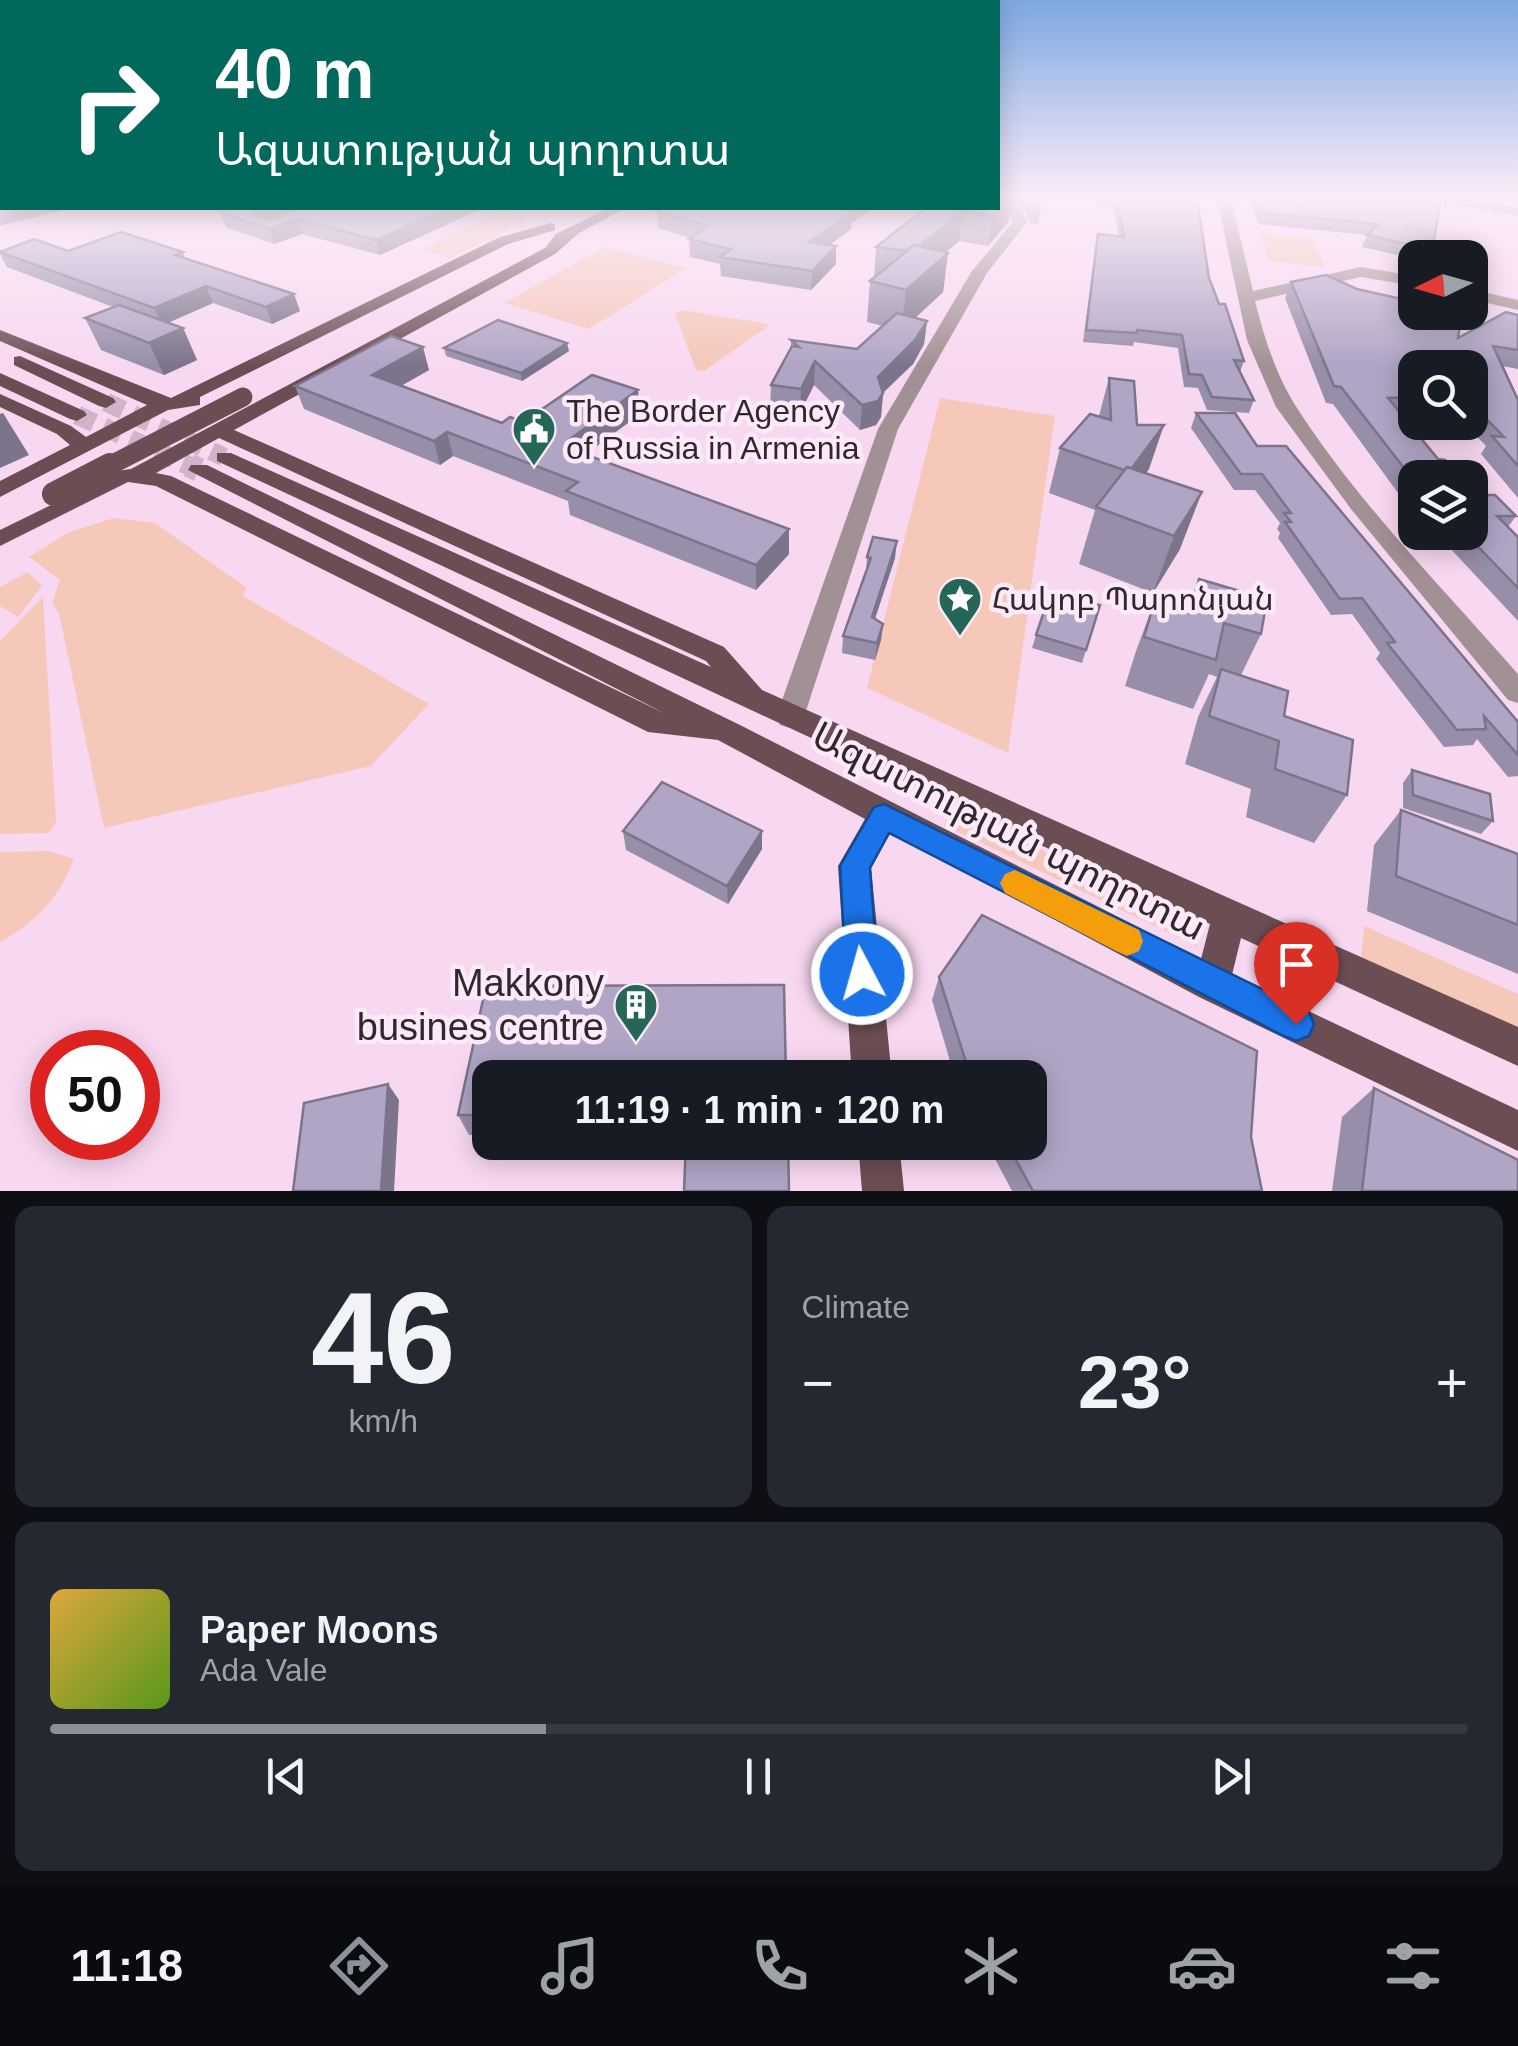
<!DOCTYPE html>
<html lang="en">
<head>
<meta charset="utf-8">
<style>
  body { margin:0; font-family:Helvetica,"Noto Sans Armenian",sans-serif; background:#242831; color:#f1f3f6; height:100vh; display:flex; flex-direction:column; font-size:38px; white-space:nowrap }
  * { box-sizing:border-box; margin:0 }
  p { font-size:32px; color:#9ea1a6 }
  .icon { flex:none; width:55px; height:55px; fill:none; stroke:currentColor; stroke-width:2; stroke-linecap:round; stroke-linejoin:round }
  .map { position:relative; height:1191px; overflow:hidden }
  .side { display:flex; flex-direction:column; gap:15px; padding:15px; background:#0d0f14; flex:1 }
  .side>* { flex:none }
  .banner { position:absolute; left:0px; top:0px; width:1000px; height:210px; box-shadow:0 5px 25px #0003; background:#00695c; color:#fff; overflow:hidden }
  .needle { width:65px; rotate:265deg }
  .controls { position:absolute; left:1398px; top:240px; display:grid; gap:20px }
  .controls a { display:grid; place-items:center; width:90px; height:90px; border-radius:20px; background:#171b24; box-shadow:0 5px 25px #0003; font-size:50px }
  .speed { position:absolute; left:30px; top:1030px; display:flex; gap:20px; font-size:50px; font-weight:700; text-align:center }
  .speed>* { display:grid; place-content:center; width:130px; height:130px; border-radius:50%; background:#171b24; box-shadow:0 5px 25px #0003; line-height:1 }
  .speed .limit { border:15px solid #d22; background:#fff; color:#111 }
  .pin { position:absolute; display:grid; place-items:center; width:85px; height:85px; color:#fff; margin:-102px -42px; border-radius:50% 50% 50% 0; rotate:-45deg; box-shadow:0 0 10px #0007 }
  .pin .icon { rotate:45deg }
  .me { position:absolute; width:110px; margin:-55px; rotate:354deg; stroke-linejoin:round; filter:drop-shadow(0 0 8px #0008) }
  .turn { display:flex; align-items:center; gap:35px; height:210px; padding:0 50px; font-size:45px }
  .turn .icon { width:130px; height:130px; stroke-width:2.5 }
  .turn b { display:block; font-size:70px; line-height:85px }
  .big { font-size:75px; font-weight:600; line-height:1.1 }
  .side .widget { flex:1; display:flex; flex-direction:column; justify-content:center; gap:15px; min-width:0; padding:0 35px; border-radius:20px; background:#242831 }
  .side .dial { align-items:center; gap:0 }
  .dial b { font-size:130px; line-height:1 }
  .song { display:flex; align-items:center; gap:30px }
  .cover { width:120px; height:120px; border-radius:15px; background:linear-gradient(135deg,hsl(40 70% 55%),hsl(90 70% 35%)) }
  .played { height:10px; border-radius:5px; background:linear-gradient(90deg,#8c9099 35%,#363941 35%) }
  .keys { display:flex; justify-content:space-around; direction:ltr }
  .heat { display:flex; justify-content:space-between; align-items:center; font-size:55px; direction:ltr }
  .side .tiles { flex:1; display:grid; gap:15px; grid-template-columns:1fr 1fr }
  .widget:last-child { grid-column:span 2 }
  .trip { position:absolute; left:472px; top:1060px; width:575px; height:100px; border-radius:20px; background:#171b24; box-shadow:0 5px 25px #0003; font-weight:600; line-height:100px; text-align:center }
  .tab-bar { display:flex; height:160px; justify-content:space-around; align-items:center; background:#090b0e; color:#9ea1a6 }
  .tab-bar .icon { width:70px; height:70px }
  .tab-bar .on { color:#8c9099 }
  .tab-bar b { font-size:45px; color:#f1f3f6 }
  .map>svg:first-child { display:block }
  .green { fill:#f5c8ba }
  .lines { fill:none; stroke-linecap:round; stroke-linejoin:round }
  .major-tunnel-far1 { stroke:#d0b4ca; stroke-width:19; stroke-dasharray:19 10; stroke-linecap:butt }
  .major-tunnel { stroke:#d0b4ca; stroke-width:24; stroke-dasharray:24 12; stroke-linecap:butt }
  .minor { fill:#a29194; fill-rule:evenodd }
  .major { fill:#6b4e54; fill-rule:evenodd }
  .major-bridge-far1 { stroke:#6b4e54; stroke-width:19 }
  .major-bridge { stroke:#6b4e54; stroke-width:24 }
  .wall { fill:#978ea9 }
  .shaded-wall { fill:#7b748a }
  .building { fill:#b0a5c5; stroke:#7b748a; stroke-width:2.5 }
  .route { fill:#1a73e8; stroke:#114b97; stroke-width:2.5 }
  .slow { fill:#f59e0b }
  .labels { text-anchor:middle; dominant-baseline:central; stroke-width:9; stroke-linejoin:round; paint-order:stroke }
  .poi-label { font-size:32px; fill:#32262f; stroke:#fdeaf9; text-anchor:start }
  .near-street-label { font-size:38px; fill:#32262f; stroke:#fdeaf9 }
  .near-poi-label { font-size:38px; fill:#32262f; stroke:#fdeaf9; text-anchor:end }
</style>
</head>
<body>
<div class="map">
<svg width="1518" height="1191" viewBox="0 0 1518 1191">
  <rect width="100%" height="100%" fill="#f8d8f1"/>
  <g class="green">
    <polygon points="501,212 528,221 450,258 420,249"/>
    <polygon points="1260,234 1313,239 1325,267 1269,261"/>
    <polygon points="605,247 686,268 589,329 504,303"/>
    <polygon points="683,310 768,324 770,325 704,371 696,370 675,313"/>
    <polygon points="940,398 1055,416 1008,753 867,688"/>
    <polygon points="114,518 155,523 247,588 243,596 429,704 371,766 104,828 59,613 52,603 60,580 29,557 67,533"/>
    <polygon points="28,572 42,586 18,617 0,606 0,587"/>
    <polygon points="43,597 56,823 49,833 0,834 0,641"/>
    <polygon points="953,808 1203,926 1197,946 944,825"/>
    <path d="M49,851L74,859C59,898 36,922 0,942V852Z"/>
    <polygon points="1364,926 1518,994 1518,1030 1361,959"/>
  </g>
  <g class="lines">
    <g class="major-tunnel-far1">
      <polyline points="106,402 224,457"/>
      <polyline points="77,415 194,468"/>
    </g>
    <polyline class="major-tunnel" points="189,465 199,470"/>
    <g class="minor">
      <polygon points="998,199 1017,201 1027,222 987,273 898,429 804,717 800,725 790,728 780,725 776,717 878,429 972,271 1013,222 1006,207 998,205"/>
      <path d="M1217,199H1231L1253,291L1361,267L1415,276V286L1361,277L1255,301C1264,337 1276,376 1297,408C1359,504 1443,588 1518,674V703L1508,700L1351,509L1276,407L1247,340Z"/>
      <polygon points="1429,199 1461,199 1518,208 1518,216"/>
      <polygon points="1470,289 1518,300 1518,310 1470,299"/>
    </g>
    <g class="major">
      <path d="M609,208H626L579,233L555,254L234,430L724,647L762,690L1518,1027V1066L1241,938L1232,975L1518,1110V1151L1199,997L891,832L871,868L892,1078H852L838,866L865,819L718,740L648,732L156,486L128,482L0,546V530L94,484L90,479L93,474L131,469L545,248L556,234ZM219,438L706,661L711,667L231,453H217V461L1210,924L1201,959L742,726L207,465H191L188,470L666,714L171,476L156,473Z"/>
      <polygon points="550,223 555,224 555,230 508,244 200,397 200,405 168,410 0,497 0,481 70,445 57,434 0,407 0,394 71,426 86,437 147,405 0,341 0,330 171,398 498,238"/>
      <polygon points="20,356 113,398 116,402 106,408 99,406 14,365 14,357"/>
      <polygon points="0,373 84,411 87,415 77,421 70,419 0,386"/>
      <polygon points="858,1142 899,1142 904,1191 862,1191"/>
    </g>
    <polyline class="major-bridge-far1" points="105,468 243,397"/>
    <polyline class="major-bridge" points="54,494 110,465"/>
  </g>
  <g class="wall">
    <polygon points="998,199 1013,199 1009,221 988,246 959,241 946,252 948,253 943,292 915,318 927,321 924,344 913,364 883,393 881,417 876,425 860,430 814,385 800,413 770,409 771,385 791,347 791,340 857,349 883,326 867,322 870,281 874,278 876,247 926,208"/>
    <polygon points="1018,199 1043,199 1038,224 1030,223"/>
    <polygon points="1098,199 1198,199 1209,278 1244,361 1240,372 1254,400 1249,413 1207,410 1198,388 1184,387 1178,348 1134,342 1133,346 1083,342 1098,234 1119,237 1114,208 1098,206"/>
    <polygon points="1250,199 1294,199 1296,205 1299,199 1337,201 1336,199 1441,199 1432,250 1429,258 1415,258 1415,259 1362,247 1367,235 1258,224"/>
    <polygon points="234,208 483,208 380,255 302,234 274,244 226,227 220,212"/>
    <polygon points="664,208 873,208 851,223 851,229 830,245 836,246 836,264 811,290 721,276 720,264 690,257 689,239 691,238 658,228 657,211"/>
    <polygon points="0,250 183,252 185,258 300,311 272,324 213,303 168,323 183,328 197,360 164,375 101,350 85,318 113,307 7,267 0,254"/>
    <polygon points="1291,282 1458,338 1518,315 1518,369 1502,366 1518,400 1518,498 1481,454 1486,446 1463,422 1470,422 1470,368 1415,368 1415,415 1402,415 1438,459 1415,478 1415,511 1401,497 1333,404 1326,403 1285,298"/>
    <polygon points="444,348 569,351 522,381 446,356"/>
    <polygon points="429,370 401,386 502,423 640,414 586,454 789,554 756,590 570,515 568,501 453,456 440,465 304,409 295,386"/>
    <polygon points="1109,378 1137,425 1149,469 1146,473 1180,549 1153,593 1079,564 1095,510 1049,493 1060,448 1099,416"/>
    <polygon points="1196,413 1257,446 1518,722 1518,776 1508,777 1477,739 1473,745 1444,747 1376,659 1380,653 1352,614 1331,615 1278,538 1280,533 1277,529 1280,523 1255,490 1234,490 1191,428"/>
    <polygon points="1476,495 1516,516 1508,527 1518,537 1518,621 1435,532 1470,532"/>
    <polygon points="867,557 895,558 875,619 883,624 881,640 875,660 842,653 843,636 866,572"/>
    <polygon points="1199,579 1261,634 1241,675 1284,716 1347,795 1314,843 1246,817 1251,789 1185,764 1198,717 1217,677 1209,674 1193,709 1125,686 1136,651 1154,603 1185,612"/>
    <polygon points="1100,605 1082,663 1032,648 1036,635"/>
    <polygon points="1412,770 1493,821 1481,834 1403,808 1403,783"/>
    <polygon points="1401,810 1518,854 1518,974 1367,911 1374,845"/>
    <polygon points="623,831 762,849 728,904 626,850"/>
    <polygon points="939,977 1251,1137 1262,1191 1012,1191 986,1142 1030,1142 1030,1078 955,1078 932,1000"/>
    <polygon points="490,1078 490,1135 469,1135 458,1115"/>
    <polygon points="1374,1088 1518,1191 1332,1191 1342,1117"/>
  </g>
  <g class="shaded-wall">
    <polygon points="0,199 2,199 2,208 72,208 0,226"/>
    <polygon points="1007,199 1013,199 1009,221 988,246 993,216"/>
    <polygon points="263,208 305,208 262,224 254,215 256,210"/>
    <polygon points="448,208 483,208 380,255 376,240"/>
    <polygon points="850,208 873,208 851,223 851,229 809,260 809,242"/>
    <polygon points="964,210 959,241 909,284 913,251"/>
    <polygon points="297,219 302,234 274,244 269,229"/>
    <polygon points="836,246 836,264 811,290 812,271"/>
    <polygon points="948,253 943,292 901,331 906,290"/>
    <polygon points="206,286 213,303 162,325 154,308"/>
    <polygon points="294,294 300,311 272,324 266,307"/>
    <polygon points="927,321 924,344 913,364 875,400 878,377"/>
    <polygon points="183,328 197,360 164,375 149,343"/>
    <polygon points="567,343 569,351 522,381 521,373"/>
    <polygon points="423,347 429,370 379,398 372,375"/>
    <polygon points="815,361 814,385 800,413 801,389"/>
    <polygon points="638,390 640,414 586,454 588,469 570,439"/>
    <polygon points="883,393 881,417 876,425 860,430 862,405"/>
    <polygon points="3,413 29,455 0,468 0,414"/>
    <polygon points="1164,425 1149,469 1115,517 1129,471"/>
    <polygon points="447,432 453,456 440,465 434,441"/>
    <polygon points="1202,492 1180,549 1153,593 1174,536"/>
    <polygon points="789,529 789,554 756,590 756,565"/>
    <polygon points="897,541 895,558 870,633 872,617"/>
    <polygon points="883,624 881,640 875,660 877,643"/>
    <polygon points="762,831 762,849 728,904 727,886"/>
    <polygon points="388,1084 399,1100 394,1191 381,1191"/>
  </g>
  <g class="building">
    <polygon points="998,199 1007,199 993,216 964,210 919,246 914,245 908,251 876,247 926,208 998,208"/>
    <polygon points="1117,199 1197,199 1209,278 1219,304 1225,304 1244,361 1234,360 1254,400 1212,397 1202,375 1189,374 1182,335 1137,330 1137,333 1086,330 1098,234 1124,237"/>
    <polygon points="1257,199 1294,199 1298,210 1299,199 1347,202 1346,199 1441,199 1432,250 1367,235 1378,224 1262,213"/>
    <polygon points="234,208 263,208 256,210 254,215 271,220 299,208 448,208 376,240 297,219 269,229 220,212"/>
    <polygon points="664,208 850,208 845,210 852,212 809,242 836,246 812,271 720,257 731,249 689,239 709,226 657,211"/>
    <polygon points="121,232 183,252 175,255 294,294 266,307 206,286 154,308 0,252 34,239 68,251"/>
    <polygon points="914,245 948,253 906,290 870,281"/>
    <polygon points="1446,245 1472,250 1464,258 1433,258"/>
    <polygon points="1326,275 1357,289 1415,302 1415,312 1462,312 1458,338 1506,312 1518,315 1518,350 1493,346 1518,400 1518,466 1492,436 1504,437 1470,402 1470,368 1415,368 1415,397 1388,398 1438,459 1445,460 1461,478 1415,478 1415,482 1341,387 1334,386 1291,282"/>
    <polygon points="119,305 183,328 149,343 85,318"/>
    <polygon points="897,313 927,321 915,340 878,377 883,393 878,401 862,405 815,361 801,389 771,385 792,346 799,347 791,340 857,349"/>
    <polygon points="498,320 567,343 521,373 444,348"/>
    <polygon points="391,336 423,347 372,375 502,423 510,417 523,422 592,375 638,390 570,439 585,445 576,451 789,529 756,565 566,491 578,482 447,432 434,441 295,386"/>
    <polygon points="1109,378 1134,381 1137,425 1164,425 1132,468 1127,467 1124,470 1060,448 1090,414 1111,420"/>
    <polygon points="1196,413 1235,413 1257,446 1286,446 1518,722 1518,755 1484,716 1486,729 1457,730 1387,643 1395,642 1362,598 1340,599 1285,522 1291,522 1284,513 1291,513 1262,474 1241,474"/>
    <polygon points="1127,467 1202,492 1174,536 1096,507"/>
    <polygon points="1470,487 1476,495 1495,495 1516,516 1497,516 1518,537 1518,588 1464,532 1470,532"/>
    <polygon points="873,537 897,541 872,617 883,624 877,643 843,636 871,558 867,557"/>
    <polygon points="1199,579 1267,599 1261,634 1224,623 1216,660 1144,637 1154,603 1190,613"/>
    <polygon points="1051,591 1100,605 1086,650 1036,635"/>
    <polygon points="1221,669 1288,691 1284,716 1353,740 1347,795 1275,769 1279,741 1209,716"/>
    <polygon points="1412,770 1490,794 1493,821 1413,795"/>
    <polygon points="662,782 762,831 727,886 623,831"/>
    <polygon points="1401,810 1518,854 1518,925 1396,876"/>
    <polygon points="982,915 1257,1051 1251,1137 1262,1191 1033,1191 1006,1142 1030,1142 1030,1078 971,1078 939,977"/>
    <polygon points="784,985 786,1078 490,1078 490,1115 458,1115 486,986"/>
    <polygon points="388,1084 381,1191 293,1191 304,1103"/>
    <polygon points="1374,1088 1518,1160 1518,1191 1362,1191"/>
    <polygon points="686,1142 788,1142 789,1191 684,1191"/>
  </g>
  <linearGradient id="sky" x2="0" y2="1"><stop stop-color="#7da7e2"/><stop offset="0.54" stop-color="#fcedf9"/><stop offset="1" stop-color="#fcedf9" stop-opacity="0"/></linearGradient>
  <rect width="1518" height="366" fill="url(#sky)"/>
  <polygon class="route" points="884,804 1309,1012 1314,1024 1309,1036 1296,1041 1284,1036 889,833 870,868 878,974 874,986 862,990 850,986 846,974 840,866 874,807"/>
  <polygon class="slow" points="1015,870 1139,930 1143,941 1139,951 1127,956 1116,951 1005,893 1000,883 1005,874"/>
  <defs>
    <symbol id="civic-pin" viewBox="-11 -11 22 30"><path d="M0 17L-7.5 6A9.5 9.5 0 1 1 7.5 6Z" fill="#256757" stroke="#fdeaf9"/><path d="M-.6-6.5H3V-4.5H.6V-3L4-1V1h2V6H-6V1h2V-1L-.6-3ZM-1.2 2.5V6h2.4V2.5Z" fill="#fff"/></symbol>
    <symbol id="sight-pin" viewBox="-11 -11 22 30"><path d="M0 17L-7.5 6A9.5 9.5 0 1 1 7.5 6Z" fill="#256757" stroke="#fdeaf9"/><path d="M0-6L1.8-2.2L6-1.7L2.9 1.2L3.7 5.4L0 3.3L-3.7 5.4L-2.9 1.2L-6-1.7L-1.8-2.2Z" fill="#fff"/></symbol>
    <symbol id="building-pin" viewBox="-11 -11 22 30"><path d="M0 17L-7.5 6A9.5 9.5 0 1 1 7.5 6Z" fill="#256757" stroke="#fdeaf9"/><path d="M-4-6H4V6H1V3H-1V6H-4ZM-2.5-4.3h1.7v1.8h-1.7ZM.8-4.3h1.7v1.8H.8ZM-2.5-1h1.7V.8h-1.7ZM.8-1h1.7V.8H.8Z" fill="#fff"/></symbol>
  </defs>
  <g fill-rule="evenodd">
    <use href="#civic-pin" x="509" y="404" width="50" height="68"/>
    <use href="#sight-pin" x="935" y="574" width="50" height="68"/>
    <use href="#building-pin" x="611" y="980" width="50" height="68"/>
  </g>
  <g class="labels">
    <g class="poi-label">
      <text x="566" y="411">The Border Agency<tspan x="566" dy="37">of Russia in Armenia</tspan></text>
      <text x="992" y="599">Հակոբ Պարոնյան</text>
    </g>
    <g class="near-street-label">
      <text transform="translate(1009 831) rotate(27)">Ազատության պողոտա</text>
    </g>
    <g class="near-poi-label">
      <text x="604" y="983">Makkony<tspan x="604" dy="44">busines centre</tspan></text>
    </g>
  </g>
</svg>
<div class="controls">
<a><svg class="needle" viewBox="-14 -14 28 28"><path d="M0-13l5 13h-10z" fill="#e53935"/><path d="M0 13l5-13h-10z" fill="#9ea1a6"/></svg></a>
<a><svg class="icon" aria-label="search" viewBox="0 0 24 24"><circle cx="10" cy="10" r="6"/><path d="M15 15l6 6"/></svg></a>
<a><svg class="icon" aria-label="layers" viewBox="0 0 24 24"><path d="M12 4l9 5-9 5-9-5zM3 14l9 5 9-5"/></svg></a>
</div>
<div class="speed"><div class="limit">50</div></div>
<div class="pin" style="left:1296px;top:1024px;background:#d93025"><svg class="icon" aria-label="arrive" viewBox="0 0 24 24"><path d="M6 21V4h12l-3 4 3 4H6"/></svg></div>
<svg class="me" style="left:862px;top:974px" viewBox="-20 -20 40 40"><circle r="17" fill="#1a73e8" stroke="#fff" stroke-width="3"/><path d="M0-11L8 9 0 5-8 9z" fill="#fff"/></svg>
<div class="trip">11:19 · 1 min · 120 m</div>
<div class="banner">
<div class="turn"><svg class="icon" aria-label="right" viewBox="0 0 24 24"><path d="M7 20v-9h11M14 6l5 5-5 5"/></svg><div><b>40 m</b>Ազատության պողոտա</div></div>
</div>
</div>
<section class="side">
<div class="tiles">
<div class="widget dial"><b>46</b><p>km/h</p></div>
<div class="widget"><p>Climate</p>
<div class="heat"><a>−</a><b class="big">23°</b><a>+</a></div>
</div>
<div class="widget">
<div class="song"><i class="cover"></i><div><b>Paper Moons</b><p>Ada Vale</p></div></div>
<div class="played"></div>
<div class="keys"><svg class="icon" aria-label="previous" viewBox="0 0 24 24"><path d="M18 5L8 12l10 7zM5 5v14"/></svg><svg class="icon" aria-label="pause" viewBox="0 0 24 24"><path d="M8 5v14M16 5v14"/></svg><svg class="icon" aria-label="next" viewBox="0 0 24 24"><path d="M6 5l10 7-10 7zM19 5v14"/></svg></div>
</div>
</div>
</section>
<nav class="tab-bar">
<b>11:18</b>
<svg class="icon on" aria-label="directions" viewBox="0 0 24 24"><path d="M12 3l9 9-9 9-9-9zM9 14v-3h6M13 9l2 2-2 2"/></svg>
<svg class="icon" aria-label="music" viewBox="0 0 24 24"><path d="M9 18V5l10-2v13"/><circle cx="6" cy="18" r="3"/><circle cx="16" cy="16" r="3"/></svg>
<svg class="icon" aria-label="phone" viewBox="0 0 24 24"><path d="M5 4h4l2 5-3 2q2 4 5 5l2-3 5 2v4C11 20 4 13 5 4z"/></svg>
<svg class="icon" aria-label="climate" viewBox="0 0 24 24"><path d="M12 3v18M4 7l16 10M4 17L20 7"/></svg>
<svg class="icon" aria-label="car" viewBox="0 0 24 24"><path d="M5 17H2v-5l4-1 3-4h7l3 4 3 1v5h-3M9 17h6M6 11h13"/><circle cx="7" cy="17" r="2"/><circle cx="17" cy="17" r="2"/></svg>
<svg class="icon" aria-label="filters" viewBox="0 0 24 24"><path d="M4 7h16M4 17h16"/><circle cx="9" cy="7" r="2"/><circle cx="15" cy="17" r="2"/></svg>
</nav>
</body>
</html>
